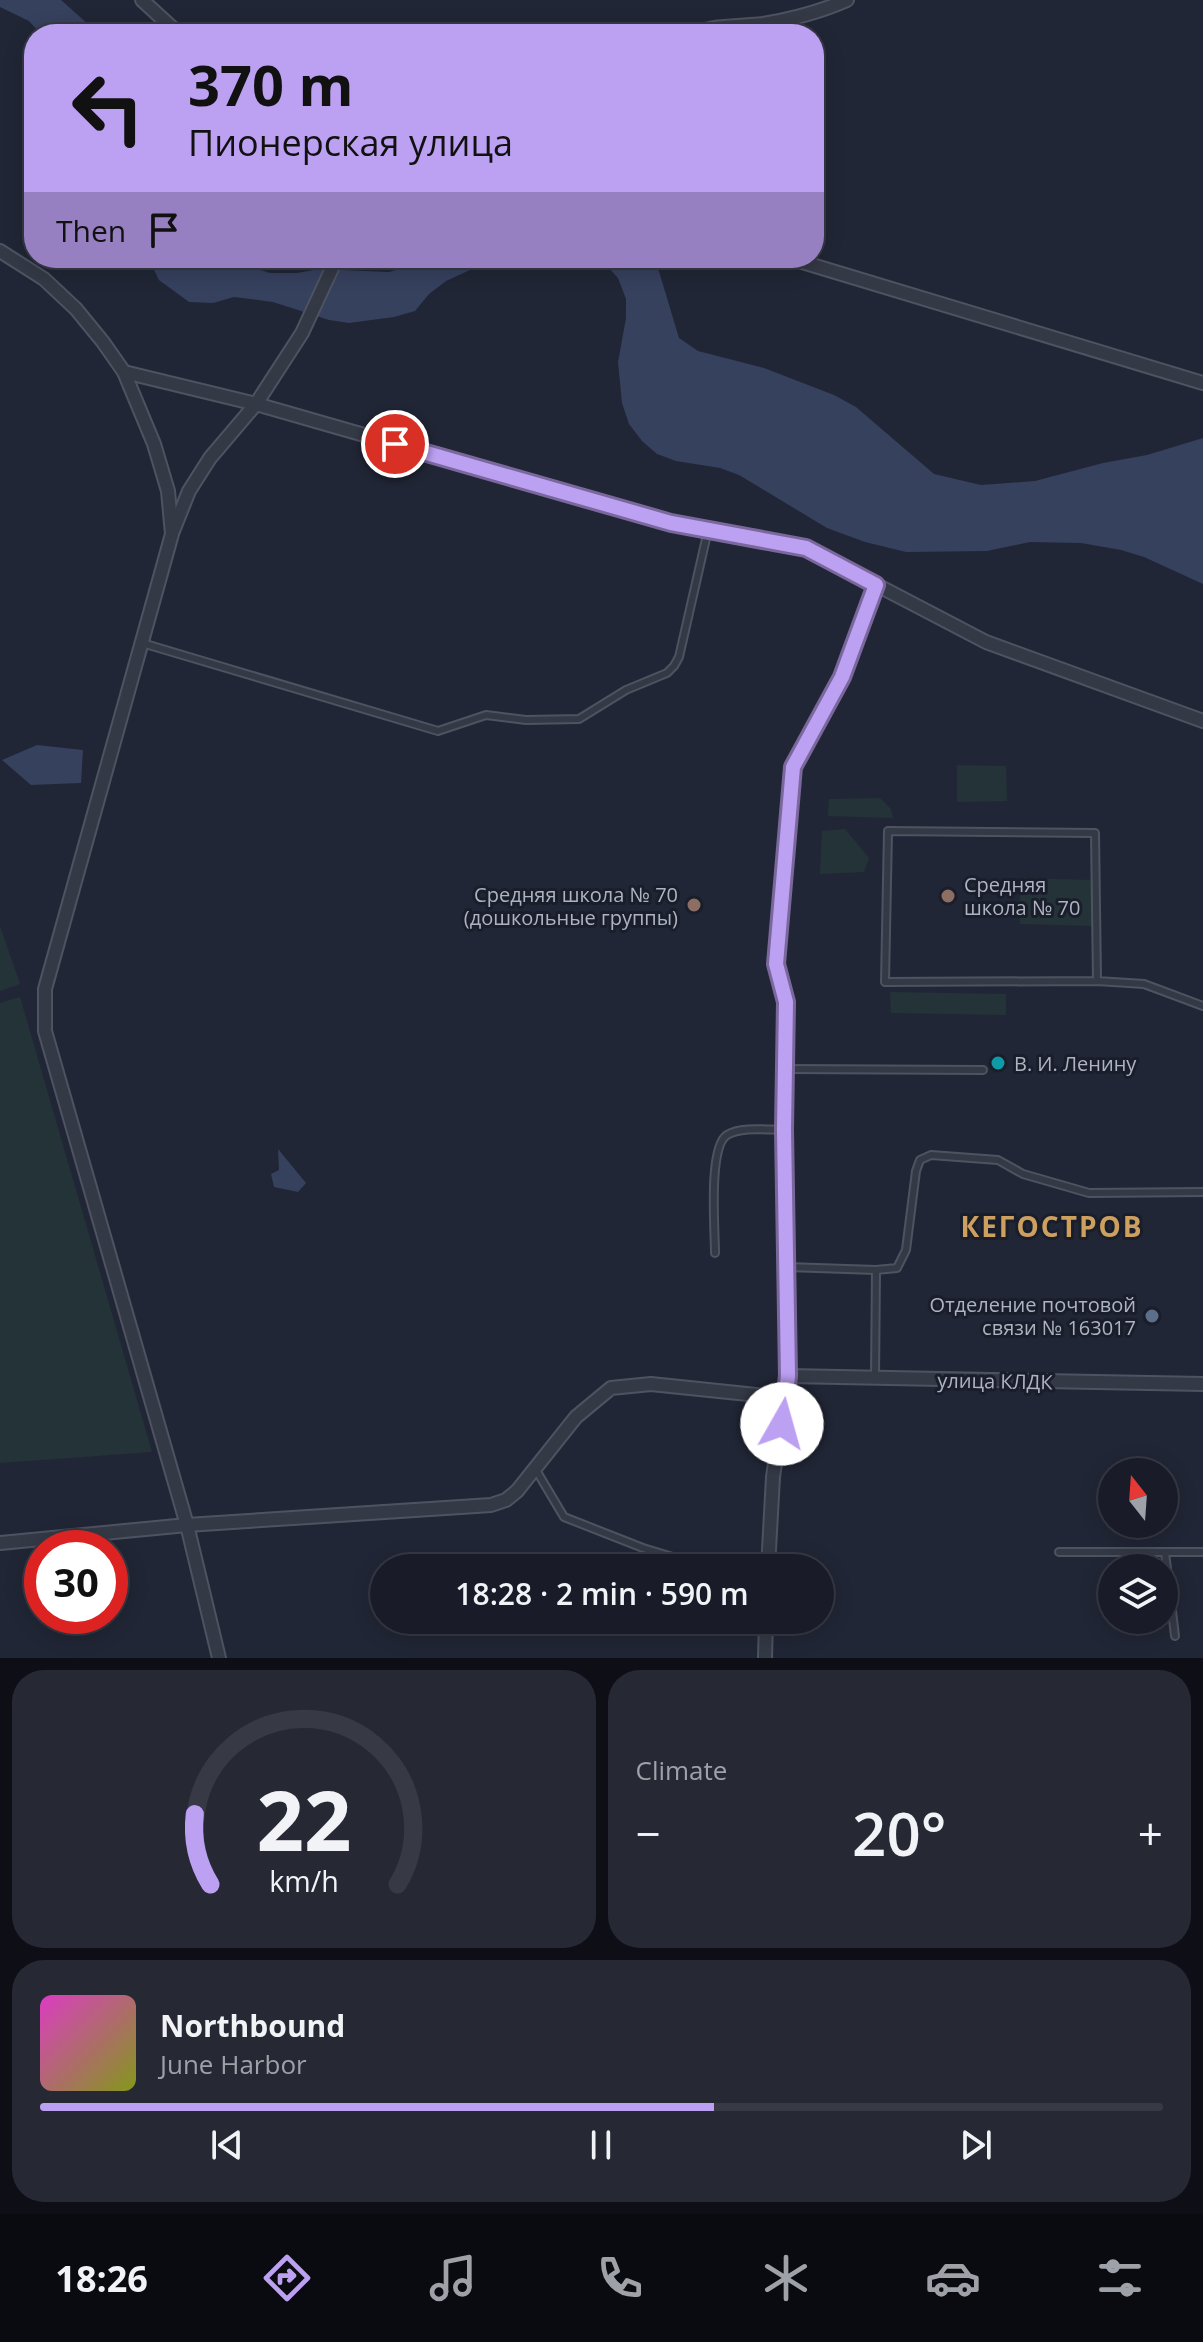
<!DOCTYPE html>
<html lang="en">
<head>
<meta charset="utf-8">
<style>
  body { margin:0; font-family:"Open Sans",sans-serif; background:#262934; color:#f1f3f6; height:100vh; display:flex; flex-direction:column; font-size:30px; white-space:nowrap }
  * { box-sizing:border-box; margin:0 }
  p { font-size:26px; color:#9fa1a8 }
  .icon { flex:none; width:44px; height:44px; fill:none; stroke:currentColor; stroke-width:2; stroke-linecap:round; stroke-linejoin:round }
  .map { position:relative; height:1658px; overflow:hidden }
  .drawer { display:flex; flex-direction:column; gap:12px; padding:12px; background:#0e0f16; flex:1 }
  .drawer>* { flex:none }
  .banner { position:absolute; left:24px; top:24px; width:800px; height:244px; border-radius:32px; box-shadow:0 4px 20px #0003,0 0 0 2px #373a45; background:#bca0f2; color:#111; overflow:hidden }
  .needle { width:52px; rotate:343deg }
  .controls { position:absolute; left:1098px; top:1458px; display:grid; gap:16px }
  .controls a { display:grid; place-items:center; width:80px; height:80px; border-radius:50%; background:#191c28; box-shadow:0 4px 20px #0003,0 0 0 2px #373a45; font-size:40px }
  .speed { position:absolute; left:24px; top:1530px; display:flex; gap:16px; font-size:40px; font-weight:700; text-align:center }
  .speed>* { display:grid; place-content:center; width:104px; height:104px; border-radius:50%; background:#191c28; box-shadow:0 4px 20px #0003,0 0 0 2px #373a45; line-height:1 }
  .speed .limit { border:12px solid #d22; background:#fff; color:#111 }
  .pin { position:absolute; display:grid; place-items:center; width:68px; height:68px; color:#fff; margin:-34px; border:4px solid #fff; border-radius:50%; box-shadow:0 2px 8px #0007 }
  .me { position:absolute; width:88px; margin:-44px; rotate:7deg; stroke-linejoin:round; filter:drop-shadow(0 0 6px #0008) }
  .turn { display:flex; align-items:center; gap:28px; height:168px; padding:0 32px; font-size:36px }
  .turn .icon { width:104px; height:104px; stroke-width:2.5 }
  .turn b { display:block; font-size:56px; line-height:68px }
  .then { display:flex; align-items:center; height:76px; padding:0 32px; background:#0003; gap:16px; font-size:30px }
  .big { font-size:60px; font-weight:600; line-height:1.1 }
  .drawer .card { flex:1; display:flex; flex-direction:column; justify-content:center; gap:12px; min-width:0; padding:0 28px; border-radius:32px; background:#262934 }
  .drawer .dial { align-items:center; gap:0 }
  .dial svg { height:208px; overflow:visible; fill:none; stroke:#373a45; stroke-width:7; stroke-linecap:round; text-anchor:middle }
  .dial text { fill:#f1f3f6; stroke:none }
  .song { display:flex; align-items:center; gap:24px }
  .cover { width:96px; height:96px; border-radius:12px; background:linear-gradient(135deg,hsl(310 70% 55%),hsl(70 70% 35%)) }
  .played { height:8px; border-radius:4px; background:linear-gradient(90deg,#bca0f2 60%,#373a45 60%) }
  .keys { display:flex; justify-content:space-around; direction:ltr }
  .heat { display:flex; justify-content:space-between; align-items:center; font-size:44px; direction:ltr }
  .drawer .tiles { flex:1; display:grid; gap:12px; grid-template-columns:1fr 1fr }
  .card:last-child { grid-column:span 2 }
  .trip { position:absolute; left:370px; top:1554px; width:464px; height:80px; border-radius:40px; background:#191c28; box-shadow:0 4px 20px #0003,0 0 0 2px #373a45; font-weight:600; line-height:80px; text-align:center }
  .dock { display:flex; height:128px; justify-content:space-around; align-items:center; background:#0a0b10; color:#9fa1a8 }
  .dock .icon { width:56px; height:56px }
  .dock .on { color:#bca0f2 }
  .dock b { font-size:36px; color:#f1f3f6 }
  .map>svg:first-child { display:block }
  .green { fill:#243338 }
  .water { fill:#36415e }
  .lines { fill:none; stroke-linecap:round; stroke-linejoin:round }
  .service-casing { stroke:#4e5361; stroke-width:10 }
  .minor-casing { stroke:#4e5361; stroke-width:16 }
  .service { stroke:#343946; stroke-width:6 }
  .minor { stroke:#343946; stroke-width:12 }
  .route-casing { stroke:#7a689d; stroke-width:20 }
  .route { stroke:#bca0f2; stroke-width:14 }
  .education-dot { fill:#8d6e63; stroke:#1a1e2b; stroke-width:3 }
  .culture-dot { fill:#0f9aa8; stroke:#1a1e2b; stroke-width:3 }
  .service-dot { fill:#5c6f8a; stroke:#1a1e2b; stroke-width:3 }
  .labels { text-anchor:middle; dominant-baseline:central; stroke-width:6; stroke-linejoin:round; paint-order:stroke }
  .poi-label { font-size:20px; fill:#aeb3c3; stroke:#1a1e2b; text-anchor:start }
  .street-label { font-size:20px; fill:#aeb3c3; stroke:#1a1e2b }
  .district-label { font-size:28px; font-weight:bold; letter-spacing:2px; fill:#cda05f; stroke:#1a1e2b }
</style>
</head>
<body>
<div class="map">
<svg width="1203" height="1658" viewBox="0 0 1203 1658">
  <rect width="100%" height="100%" fill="#212636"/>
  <g class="green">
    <polygon points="957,765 1006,766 1007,801 957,802"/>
    <polygon points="880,798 891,809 893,818 828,816 829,799"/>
    <polygon points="845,829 869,858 864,872 820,874 822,831"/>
    <polygon points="1020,878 1092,880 1092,926 1020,924"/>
    <polygon points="0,926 20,984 0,991"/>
    <polygon points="890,992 1006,994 1006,1015 891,1013"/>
    <polygon points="20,997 152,1452 0,1463 0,1003"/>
  </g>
  <g class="water">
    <polygon points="0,0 61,0 99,34 41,34 29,21 0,7"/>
    <polygon points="148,258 225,258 270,273 297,273 319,269 389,272 413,265 424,258 506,258 481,265 446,281 429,294 415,311 394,317 349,323 329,320 273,302 234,297 213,303 189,302 159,280"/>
    <polygon points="590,258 655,258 679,338 698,351 764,368 834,395 856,407 934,474 981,485 1035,481 1103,463 1147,455 1203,438 1203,584 1144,557 1121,550 1081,543 1030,542 987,551 906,552 865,542 827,528 739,475 720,468 676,461 657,454 642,441 629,424 622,403 618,362 626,318 626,299 618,278 605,264"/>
    <polygon points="37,745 83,750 81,783 31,785 2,760"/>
    <polygon points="278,1149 306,1183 298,1192 274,1187 271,1174 279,1170"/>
  </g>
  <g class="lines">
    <defs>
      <g id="service">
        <polyline points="142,643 438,731 486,715 526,720 579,719 626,690 667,673 674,666 679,657 708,530"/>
        <polyline points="1097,981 1095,833 888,831 885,982 1097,981 1144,984 1203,1006"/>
        <polyline points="786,1069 983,1070"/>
        <path d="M715,1253C715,1230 708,1147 727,1135C741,1126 768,1130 784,1130"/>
        <polyline points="787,1267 876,1270"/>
        <polyline points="875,1378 876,1270 897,1268 906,1250 916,1171 920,1160 931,1155 998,1160 1023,1174 1089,1193 1203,1192"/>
        <polyline points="536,1470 564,1517 643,1548 709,1568"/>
        <polyline points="1059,1552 1203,1552"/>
        <polyline points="1165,1552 1175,1636"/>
      </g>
      <g id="minor">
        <polyline points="142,0 179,34"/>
        <path d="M695,34C717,24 740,27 763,24C793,19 820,12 847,0"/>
        <polyline points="0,251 44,279 76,309 103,342 124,372 154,444 168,491 172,534 45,989 45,1031 187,1525 219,1658"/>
        <polyline points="789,258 1203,383"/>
        <polyline points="124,372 256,404 671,523 806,548 986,642 1203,721"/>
        <polyline points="173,531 189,491 210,458 256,404 302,333 335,262 334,258"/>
        <polyline points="788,1376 1203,1384"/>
        <polyline points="0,1543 187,1525 491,1505 506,1500 517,1491 576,1417 611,1388 651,1384 786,1398"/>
        <polyline points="768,1568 773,1477 788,1376 784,1130 786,1002 776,964 793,767 842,677 876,585"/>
        <polyline points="765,1658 766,1620"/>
      </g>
    </defs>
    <use href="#service" class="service-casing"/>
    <use href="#minor" class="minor-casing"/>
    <use href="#service" class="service"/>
    <use href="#minor" class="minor"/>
  </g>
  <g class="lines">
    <defs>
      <polyline id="route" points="395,444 671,523 806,548 876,585 842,677 793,767 776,964 786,1002 784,1130 788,1376 782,1424"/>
    </defs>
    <use href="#route" class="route-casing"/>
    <use href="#route" class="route"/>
  </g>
  <g class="education-dot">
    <circle cx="948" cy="896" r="8"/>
    <circle cx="694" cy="905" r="8"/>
  </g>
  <circle class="culture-dot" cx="998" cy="1063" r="8"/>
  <circle class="service-dot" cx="1152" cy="1316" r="8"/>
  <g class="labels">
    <g class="poi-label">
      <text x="964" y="884">Средняя<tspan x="964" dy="23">школа № 70</tspan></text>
      <text x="678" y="894" text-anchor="end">Средняя школа № 70<tspan x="678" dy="23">(дошкольные группы)</tspan></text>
      <text x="1014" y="1063">В. И. Ленину</text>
      <text x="1136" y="1304" text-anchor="end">Отделение почтовой<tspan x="1136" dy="23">связи № 163017</tspan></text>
    </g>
    <g class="street-label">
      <text transform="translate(995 1381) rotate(1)">улица КЛДК</text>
    </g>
    <g class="district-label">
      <text x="1052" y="1226">КЕГОСТРОВ</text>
    </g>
  </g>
</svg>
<div class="controls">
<a><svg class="needle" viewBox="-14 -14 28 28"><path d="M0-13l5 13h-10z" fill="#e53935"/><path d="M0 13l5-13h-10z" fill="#9fa1a8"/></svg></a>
<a><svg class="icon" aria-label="layers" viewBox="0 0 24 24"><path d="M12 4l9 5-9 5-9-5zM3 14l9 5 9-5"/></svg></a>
</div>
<div class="speed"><div class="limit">30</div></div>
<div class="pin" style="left:395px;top:444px;background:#d93025"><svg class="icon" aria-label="arrive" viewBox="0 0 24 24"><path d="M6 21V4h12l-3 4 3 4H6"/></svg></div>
<svg class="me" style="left:782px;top:1424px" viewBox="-20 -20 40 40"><circle r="19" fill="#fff"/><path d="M0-13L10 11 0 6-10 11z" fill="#bca0f2"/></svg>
<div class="trip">18:28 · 2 min · 590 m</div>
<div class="banner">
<div class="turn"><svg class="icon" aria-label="left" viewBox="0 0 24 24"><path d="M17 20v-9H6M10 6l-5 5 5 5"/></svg><div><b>370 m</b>Пионерская улица</div></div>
<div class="then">Then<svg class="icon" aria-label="arrive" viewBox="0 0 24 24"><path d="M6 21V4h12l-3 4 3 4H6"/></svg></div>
</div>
</div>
<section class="drawer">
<div class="tiles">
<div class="card dial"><svg viewBox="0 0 100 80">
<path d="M14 69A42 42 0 1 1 86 69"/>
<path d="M14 69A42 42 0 0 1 8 42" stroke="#bca0f2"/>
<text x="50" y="56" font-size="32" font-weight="700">22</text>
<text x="50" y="72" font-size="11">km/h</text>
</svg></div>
<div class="card"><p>Climate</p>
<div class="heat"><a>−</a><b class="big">20°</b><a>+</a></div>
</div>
<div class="card">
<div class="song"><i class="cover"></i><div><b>Northbound</b><p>June Harbor</p></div></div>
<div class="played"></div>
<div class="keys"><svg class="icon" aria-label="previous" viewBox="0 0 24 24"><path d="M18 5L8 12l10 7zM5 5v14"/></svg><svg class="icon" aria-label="pause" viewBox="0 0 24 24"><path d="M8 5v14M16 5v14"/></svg><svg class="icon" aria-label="next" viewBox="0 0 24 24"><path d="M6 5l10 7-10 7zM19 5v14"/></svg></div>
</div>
</div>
</section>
<nav class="dock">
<b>18:26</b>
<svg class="icon on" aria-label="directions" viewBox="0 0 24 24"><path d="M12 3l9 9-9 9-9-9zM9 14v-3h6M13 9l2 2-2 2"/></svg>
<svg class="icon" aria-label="music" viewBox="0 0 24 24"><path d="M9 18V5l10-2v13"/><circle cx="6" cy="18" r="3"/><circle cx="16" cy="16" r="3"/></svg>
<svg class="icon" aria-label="phone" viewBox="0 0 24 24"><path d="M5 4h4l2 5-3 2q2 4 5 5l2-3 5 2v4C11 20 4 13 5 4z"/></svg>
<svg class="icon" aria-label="climate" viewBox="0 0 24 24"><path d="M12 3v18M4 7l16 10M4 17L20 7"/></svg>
<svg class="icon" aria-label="car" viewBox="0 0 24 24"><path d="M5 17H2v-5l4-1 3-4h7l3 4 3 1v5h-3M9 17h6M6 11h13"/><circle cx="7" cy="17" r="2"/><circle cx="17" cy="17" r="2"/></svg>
<svg class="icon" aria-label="filters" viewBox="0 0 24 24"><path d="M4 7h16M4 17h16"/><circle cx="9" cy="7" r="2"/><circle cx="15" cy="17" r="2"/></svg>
</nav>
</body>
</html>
